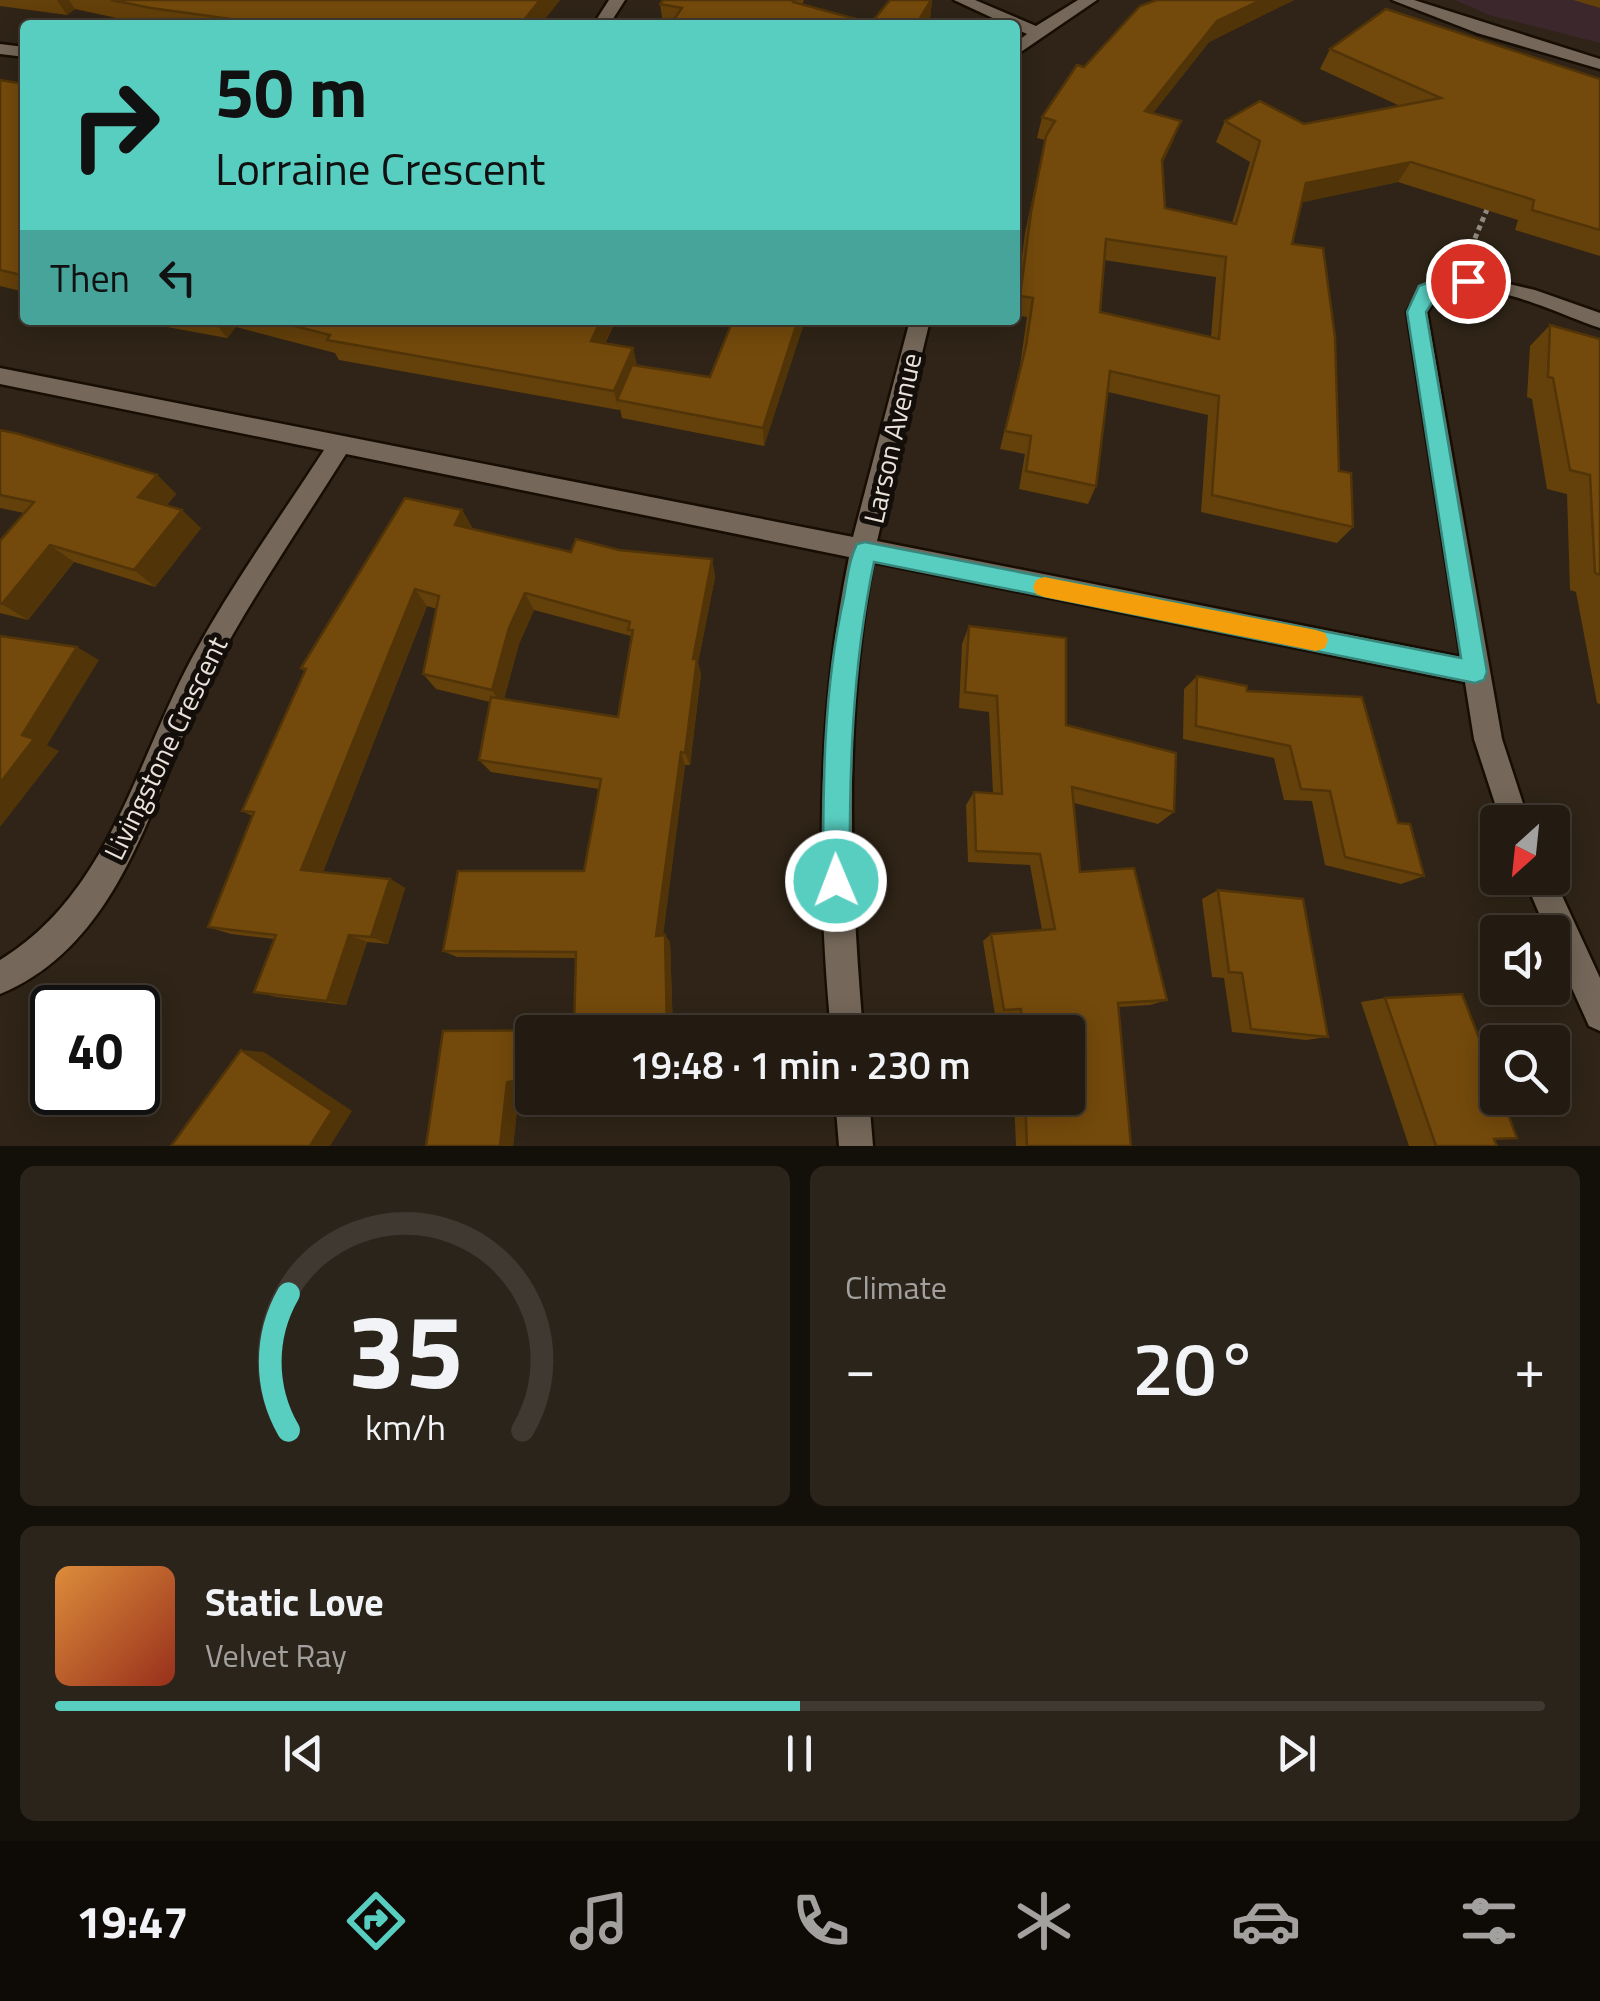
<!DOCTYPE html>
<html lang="en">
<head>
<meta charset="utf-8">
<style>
  body { margin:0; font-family:"Titillium Web",sans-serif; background:#2b241a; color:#f1f3f6; height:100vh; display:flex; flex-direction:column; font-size:38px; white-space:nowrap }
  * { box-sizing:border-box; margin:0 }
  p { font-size:32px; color:#a3a19f }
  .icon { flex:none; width:55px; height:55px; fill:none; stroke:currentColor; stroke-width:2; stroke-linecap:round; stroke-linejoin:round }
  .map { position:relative; height:1146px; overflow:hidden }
  .drawer { display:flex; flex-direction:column; gap:20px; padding:20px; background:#130f09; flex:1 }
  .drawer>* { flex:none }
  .hud { position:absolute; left:20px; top:20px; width:1000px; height:305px; border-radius:10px; box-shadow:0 5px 25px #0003,0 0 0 2px #403931; background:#58cec1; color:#111; overflow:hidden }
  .needle { width:65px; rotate:207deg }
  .buttons { position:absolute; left:1480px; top:805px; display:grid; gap:20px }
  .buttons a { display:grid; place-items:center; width:90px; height:90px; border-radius:10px; background:#231b11; box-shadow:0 5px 25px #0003,0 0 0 2px #403931; font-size:50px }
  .speed { position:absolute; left:30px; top:985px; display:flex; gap:20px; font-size:50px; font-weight:700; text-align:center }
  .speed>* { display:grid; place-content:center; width:130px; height:130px; border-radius:50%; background:#231b11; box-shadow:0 5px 25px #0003,0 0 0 2px #403931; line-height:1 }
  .speed .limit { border:5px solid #111; border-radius:15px; background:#fff; color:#111 }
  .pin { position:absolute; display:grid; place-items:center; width:85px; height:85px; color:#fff; margin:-42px; border:5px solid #fff; border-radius:50%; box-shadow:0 2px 10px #0007 }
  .me { position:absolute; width:110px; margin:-55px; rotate:359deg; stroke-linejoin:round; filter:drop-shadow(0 0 8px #0008) }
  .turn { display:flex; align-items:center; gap:35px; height:210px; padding:0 30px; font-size:45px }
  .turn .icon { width:130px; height:130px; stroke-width:2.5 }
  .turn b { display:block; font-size:70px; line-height:85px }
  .then { display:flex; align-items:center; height:95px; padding:0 30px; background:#0003; gap:20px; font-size:38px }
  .big { font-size:75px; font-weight:600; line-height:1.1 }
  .drawer .widget { flex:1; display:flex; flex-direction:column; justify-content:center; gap:15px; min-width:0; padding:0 35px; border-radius:15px; background:#2b241a }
  .drawer .dial { align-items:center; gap:0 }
  .dial svg { height:260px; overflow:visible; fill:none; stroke:#403931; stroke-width:7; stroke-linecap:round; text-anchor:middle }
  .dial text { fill:#f1f3f6; stroke:none }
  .song { display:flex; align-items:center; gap:30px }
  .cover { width:120px; height:120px; border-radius:15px; background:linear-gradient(135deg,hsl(30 70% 55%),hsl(10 70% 35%)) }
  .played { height:10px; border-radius:5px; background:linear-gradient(90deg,#58cec1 50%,#403931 50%) }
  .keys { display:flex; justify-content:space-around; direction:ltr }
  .heat { display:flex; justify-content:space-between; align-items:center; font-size:55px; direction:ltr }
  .drawer .tiles { flex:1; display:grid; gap:20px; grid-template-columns:1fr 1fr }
  .widget:last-child { grid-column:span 2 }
  .trip { position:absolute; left:515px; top:1015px; width:570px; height:100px; border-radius:10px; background:#231b11; box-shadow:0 5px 25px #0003,0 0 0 2px #403931; font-weight:600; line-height:100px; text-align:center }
  .menu { display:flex; height:160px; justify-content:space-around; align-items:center; background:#0e0b07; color:#a3a19f }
  .menu .icon { width:70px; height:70px }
  .menu .selected { color:#58cec1 }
  .menu b { font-size:45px; color:#f1f3f6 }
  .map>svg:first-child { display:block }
  .education { fill:#3b272c }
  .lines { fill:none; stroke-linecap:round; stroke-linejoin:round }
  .minor-casing { stroke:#170d03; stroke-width:5 }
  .path { stroke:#928a7f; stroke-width:5; stroke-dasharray:5 4; stroke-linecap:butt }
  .minor { fill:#75685a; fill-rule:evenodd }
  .wall { fill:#64400a; fill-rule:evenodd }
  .shaded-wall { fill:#513408 }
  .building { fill:#744a0c; stroke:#513408; stroke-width:2.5; fill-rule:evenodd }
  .route { fill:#58cec1; stroke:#39867d; stroke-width:2.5 }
  .slow { fill:#f59e0b }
  .labels { text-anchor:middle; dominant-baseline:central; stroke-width:10; stroke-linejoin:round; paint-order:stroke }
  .street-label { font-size:28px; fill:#e9e2da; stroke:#130e09 }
</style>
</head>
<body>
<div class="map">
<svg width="1600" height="1146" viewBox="0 0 1600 1146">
  <rect width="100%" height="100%" fill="#2f2417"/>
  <polygon class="education" points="1455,0 1600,0 1600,43 1489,15"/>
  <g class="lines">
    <defs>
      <g id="minor">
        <polygon points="609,0 625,0 609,25 593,25"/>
        <polygon points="954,0 975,0 1036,26 1078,0 1097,0 1015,56 1015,43 1027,34"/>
        <polygon points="1392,0 1414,0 1600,59 1600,69 1477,33"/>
        <polygon points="0,44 25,47 25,57 0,54"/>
        <path d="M1471,275L1535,290L1600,313V328C1557,315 1457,259 1427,312L1502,739L1529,822H1501L1474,739L1465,682L873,562C843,718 850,874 863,1032H831C816,873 817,714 849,557L346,454C301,526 253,595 213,670C155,780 129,941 0,994V960C109,894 136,761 193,656C232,584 280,518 324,450L0,384V368L853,537L910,320H930L877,541L1461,657L1407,312C1425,280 1435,277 1471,275Z"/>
        <polygon points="1552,874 1600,978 1600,1031 1589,1026 1552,944 1552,932 1547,932 1524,878 1552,878"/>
        <polygon points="835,1098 869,1098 873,1146 839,1146"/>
      </g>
    </defs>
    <use href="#minor" class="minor-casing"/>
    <polyline class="path" points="1468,255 1488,207"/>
    <use href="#minor" class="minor"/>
  </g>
  <g class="wall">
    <polygon points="0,0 560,0 540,25 149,25 75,9 67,15 0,6"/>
    <polygon points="804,0 802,4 871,23 932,0 930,18 926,25 668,25 663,24 660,4"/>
    <path d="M1157,0H1294L1209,42L1153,113L1173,141L1162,164L1165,208L1232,223L1250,162L1216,142L1225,121L1304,124L1400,106L1320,69L1330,49L1600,79V256L1515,230L1518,220L1398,182L1302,202L1292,244L1339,471L1353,527L1337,543L1201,512L1208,415L1108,392L1096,486L1088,504L1019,489L1025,454L1000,449L1020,366L1027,317L1015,315V311L1025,233L1045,140L1037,138L1042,117L1084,67ZM1104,260L1216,277L1211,337L1100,312Z"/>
    <polygon points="1573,0 1600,0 1600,8"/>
    <polygon points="0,80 25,84 25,292 0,286"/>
    <polygon points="129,320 616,320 605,344 633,348 637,366 710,377 733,320 806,320 801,332 764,446 622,418 620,409 619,410 339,360 335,353 236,327 227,338"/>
    <polygon points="1550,325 1600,339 1600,704 1597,703 1576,592 1570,590 1567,494 1547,489 1532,399 1527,397 1530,346"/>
    <polygon points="0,430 157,475 176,494 166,506 201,528 155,587 74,562 28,620 0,613 0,541 24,513 0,508"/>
    <path d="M405,498L462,510L473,529L571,552L576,539L619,550L712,559L715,577L698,663L701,674L690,765H685L663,935H665L670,942L673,1032H532V1082L520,1084L513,1146H426L443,1031L574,1030L576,958L457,957L443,951L458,871H584L599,789L491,772L479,760L490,702L436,689L423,674L437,609L427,606L323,872L390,879L405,888L388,944L367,942L346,1005L277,997L254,992L274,939L231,934L208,927L253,816L242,811L305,672L301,668ZM534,610L631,636L618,717L504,699L519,644Z"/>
    <polygon points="969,626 1066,725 1174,812 1158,824 1074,803 1080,872 1167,1000 1150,1005 1118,1007 1131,1146 1016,1146 1014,1098 1068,1098 1068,1032 1012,1032 1011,1014 995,1015 983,941 991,934 1042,930 1030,865 968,862 966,805 974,792 993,793 989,712 959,708 962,644"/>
    <polygon points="1197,676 1247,691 1398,823 1424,876 1401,884 1325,865 1312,801 1284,800 1274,758 1183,739 1184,689"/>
    <polygon points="1218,890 1328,1037 1306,1040 1232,1032 1224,978 1212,977 1202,899"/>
    <polygon points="1385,998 1494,1139 1497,1146 1409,1146 1361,1002"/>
  </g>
  <g class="shaded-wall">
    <polygon points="57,0 69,0 75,9 67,15"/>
    <polygon points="540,0 560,0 540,25 520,25"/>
    <polygon points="932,0 930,18 926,25 916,25"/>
    <polygon points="1261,0 1294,0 1209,42 1138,132 1145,111 1217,21"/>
    <polygon points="1181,121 1173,141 1154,181 1162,160"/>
    <polygon points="1411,162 1398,182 1295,204 1306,183"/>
    <polygon points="213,320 231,320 236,327 227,338"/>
    <polygon points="601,320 616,320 596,361 591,341"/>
    <polygon points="798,320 806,320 801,332 764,446 763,428"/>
    <polygon points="633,348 637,368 617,400 619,410 614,391"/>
    <polygon points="157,475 176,494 158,516 138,497"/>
    <polygon points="182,510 201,528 155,587 134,570"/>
    <polygon points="462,510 473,529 455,525"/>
    <polygon points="50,545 74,562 28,620 2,604"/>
    <polygon points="712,559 715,577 698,663 701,674 690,765 685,753 693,659"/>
    <polygon points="415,589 427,606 320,879 301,870"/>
    <polygon points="525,593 534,610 519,644 502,705 492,690 509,628"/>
    <polygon points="77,647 99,660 47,745 59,751 0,827 0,783 22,735"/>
    <polygon points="681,752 685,765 662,943 656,936"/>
    <polygon points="390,879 405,888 388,944 371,937"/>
    <polygon points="349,935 367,942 346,1005 327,1001"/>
    <polygon points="665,935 670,942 673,1032 667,1032"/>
    <polygon points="241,1050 264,1052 352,1111 330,1146 310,1146"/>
    <polygon points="507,1082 520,1084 513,1146 500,1146"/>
  </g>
  <g class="building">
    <polygon points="111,0 540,0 520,25 275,25 151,8"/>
    <polygon points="663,0 794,0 793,2 871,23 890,0 931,0 916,25 670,25 682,8 660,4"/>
    <path d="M1157,0H1261L1217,21L1145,111L1181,121L1162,160L1165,208L1236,224L1260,141L1225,121L1260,101L1304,124L1441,98L1330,49L1386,9L1600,79V230L1532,210L1534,200L1411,162L1306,183L1292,244L1323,248L1335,337L1339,471L1351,473L1353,527L1212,495L1219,396L1110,371L1096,486L1026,471L1031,436L1005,431L1026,346L1033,298L1020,296L1031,212L1046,136L1055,121L1042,117L1077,65L1084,67L1140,6ZM1106,239L1226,257L1219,339L1100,312Z"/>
    <polygon points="0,80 25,84 25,276 0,270"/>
    <polygon points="271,320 601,320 591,341 633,348 614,391 327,340 330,335"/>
    <polygon points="733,320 798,320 763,428 617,400 632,365 710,377"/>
    <polygon points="1550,325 1600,339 1600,575 1595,573 1590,475 1570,470 1553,378 1548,377"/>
    <polygon points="0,430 19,434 157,475 138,497 182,510 134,570 50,545 2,604 0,603 0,541 34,502 0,495"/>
    <polygon points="405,498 462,510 455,525 571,552 576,539 619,550 712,559 693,659 697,659 685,753 681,752 656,936 665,935 667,1032 532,1032 532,1079 507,1082 500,1146 426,1146 443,1031 574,1030 576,952 443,951 458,871 584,871 601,779 479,760 491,697 618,717 633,630 628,630 630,622 525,593 509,628 492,690 423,674 439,596 415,589 301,870 390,879 371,937 349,935 327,1001 254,992 276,935 208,927 254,812 242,811 306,669 301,668"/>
    <polygon points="969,626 1066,638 1066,725 1176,753 1174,812 1072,787 1080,872 1134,868 1167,1000 1118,1003 1131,1146 1027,1146 1025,1098 1068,1098 1068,1032 1022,1032 1021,1009 1004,1010 991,934 1055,929 1040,854 976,851 974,792 1002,794 997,696 965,692"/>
    <polygon points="0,636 77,647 22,735 34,739 0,783"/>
    <polygon points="1197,676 1247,686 1247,691 1362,697 1398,823 1410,824 1424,876 1345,857 1330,791 1301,789 1290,746 1196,726"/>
    <polygon points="1218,890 1303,899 1328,1037 1251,1029 1242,973 1229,972"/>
    <polygon points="1462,994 1498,1087 1498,1098 1502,1098 1517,1138 1494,1139 1497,1146 1436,1146 1385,998"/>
    <polygon points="241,1050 332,1111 310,1146 171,1146"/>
  </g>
  <path class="route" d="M1468,274L1475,276V285L1439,292L1426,312L1487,672L1484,680L1475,683L874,562C852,668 849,773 850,881L846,891L836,895L827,891L823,881C823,786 823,690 844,597C847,579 849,560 857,544L865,542L1461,658L1407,312L1419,286L1434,280Z"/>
  <polygon class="slow" points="1044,577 1316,630 1325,633 1328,640 1325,648 1316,651 1044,597 1036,594 1033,587 1036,580"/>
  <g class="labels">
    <g class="street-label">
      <text transform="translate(892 438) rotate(-77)">Larson Avenue</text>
      <text transform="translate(165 748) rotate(-64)">Livingstone Crescent</text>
    </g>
  </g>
</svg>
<div class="buttons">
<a><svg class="needle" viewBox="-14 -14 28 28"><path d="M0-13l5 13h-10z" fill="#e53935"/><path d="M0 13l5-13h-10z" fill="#a3a19f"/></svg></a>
<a><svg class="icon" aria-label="sound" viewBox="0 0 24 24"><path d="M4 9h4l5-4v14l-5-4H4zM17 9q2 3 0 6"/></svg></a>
<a><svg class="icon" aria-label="search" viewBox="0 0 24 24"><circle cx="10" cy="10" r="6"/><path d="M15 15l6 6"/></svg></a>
</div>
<div class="speed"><div class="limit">40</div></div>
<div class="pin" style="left:1468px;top:281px;background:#d93025"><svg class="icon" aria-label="arrive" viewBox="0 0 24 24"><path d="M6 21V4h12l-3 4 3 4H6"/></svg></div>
<svg class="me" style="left:836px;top:881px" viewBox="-20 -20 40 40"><circle r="17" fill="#58cec1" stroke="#fff" stroke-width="3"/><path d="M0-11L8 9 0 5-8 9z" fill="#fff"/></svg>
<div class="trip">19:48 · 1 min · 230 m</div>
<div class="hud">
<div class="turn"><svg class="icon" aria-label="right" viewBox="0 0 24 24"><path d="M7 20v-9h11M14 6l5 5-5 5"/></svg><div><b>50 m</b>Lorraine Crescent</div></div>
<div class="then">Then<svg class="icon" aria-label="left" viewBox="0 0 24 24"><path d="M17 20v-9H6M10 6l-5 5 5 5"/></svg></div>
</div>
</div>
<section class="drawer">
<div class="tiles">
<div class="widget dial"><svg viewBox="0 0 100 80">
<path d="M14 69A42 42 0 1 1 86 69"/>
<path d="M14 69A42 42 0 0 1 14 27" stroke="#58cec1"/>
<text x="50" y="56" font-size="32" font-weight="700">35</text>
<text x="50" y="72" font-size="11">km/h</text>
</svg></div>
<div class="widget"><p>Climate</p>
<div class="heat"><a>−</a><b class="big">20°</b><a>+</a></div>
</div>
<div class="widget">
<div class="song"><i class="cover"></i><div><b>Static Love</b><p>Velvet Ray</p></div></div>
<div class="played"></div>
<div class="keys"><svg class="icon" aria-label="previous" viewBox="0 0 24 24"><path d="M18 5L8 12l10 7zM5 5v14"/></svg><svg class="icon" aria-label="pause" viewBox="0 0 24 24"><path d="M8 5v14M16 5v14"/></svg><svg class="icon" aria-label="next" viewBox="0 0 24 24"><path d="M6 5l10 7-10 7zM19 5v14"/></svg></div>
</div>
</div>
</section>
<nav class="menu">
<b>19:47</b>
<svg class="icon selected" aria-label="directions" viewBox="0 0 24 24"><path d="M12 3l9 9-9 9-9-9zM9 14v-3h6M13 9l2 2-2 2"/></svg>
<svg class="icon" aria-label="music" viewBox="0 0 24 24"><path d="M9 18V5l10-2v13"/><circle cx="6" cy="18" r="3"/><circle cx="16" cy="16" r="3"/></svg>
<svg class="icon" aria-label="phone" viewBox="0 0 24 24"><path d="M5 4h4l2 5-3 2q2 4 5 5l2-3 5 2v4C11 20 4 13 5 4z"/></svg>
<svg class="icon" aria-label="climate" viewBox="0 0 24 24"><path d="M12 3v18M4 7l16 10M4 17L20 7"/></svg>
<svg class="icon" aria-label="car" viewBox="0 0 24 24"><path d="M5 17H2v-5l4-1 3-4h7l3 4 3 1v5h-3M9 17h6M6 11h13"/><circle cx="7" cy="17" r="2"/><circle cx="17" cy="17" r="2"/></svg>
<svg class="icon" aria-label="filters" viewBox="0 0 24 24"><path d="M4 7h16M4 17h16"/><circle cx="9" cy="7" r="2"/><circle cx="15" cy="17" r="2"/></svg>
</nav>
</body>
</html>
